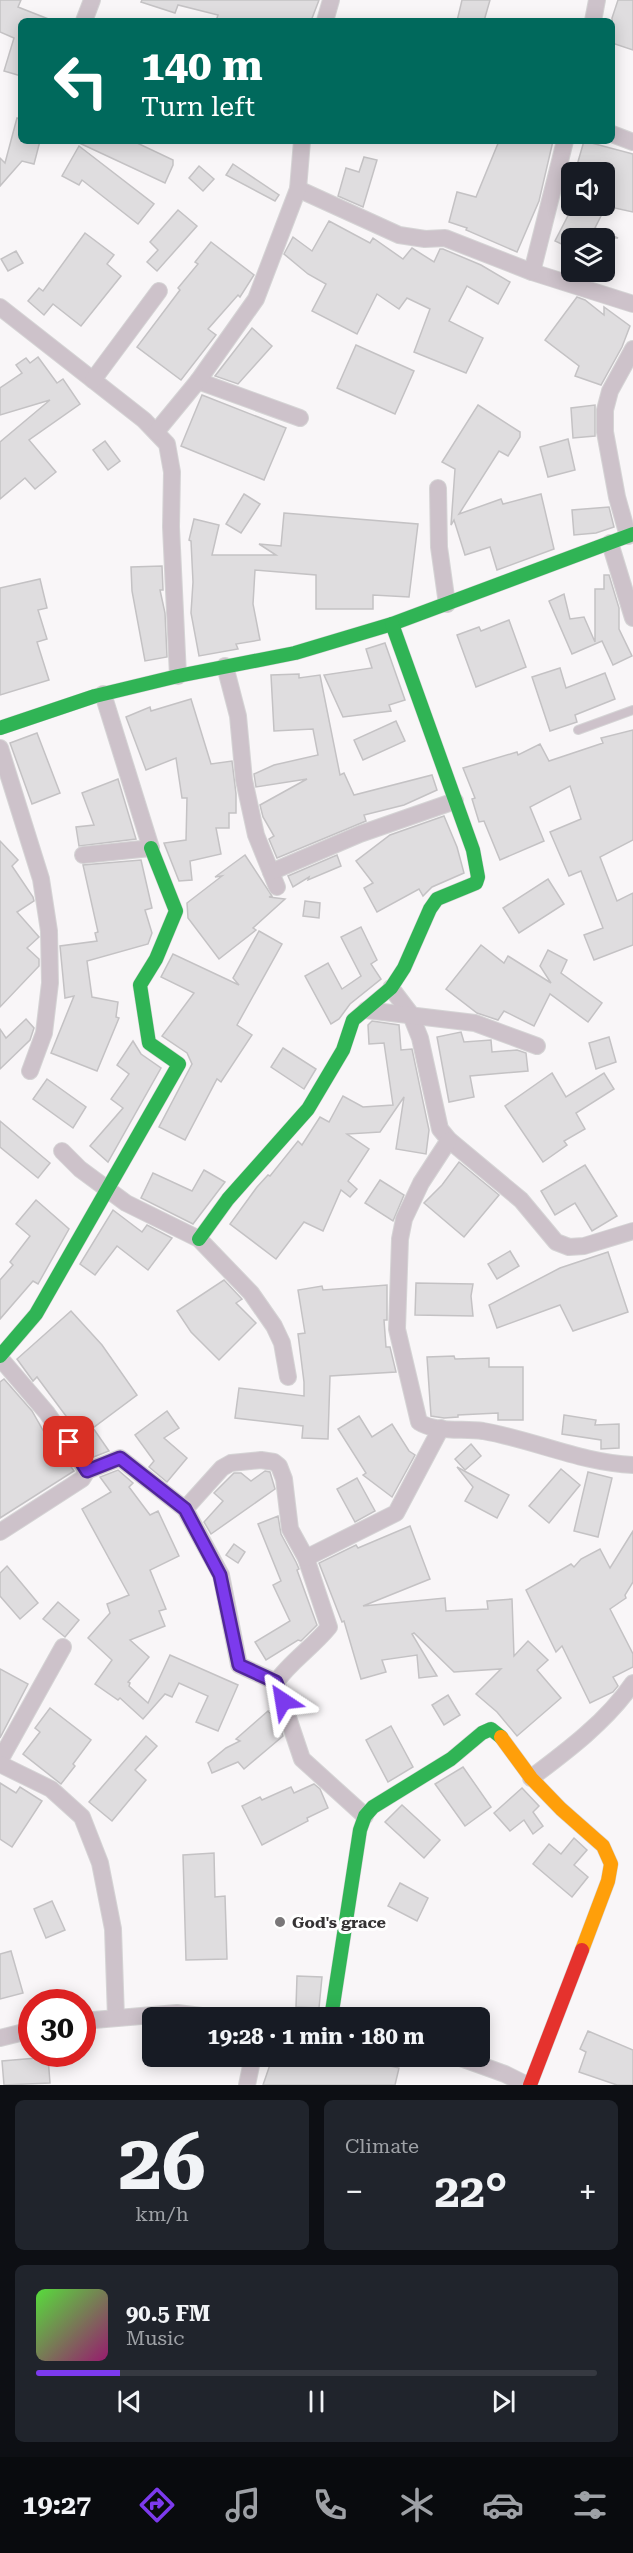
<!DOCTYPE html>
<html lang="en">
<head>
<meta charset="utf-8">
<style>
  body { margin:0; font-family:"Roboto Serif",serif; background:#20242c; color:#f1f3f6; height:100vh; display:flex; flex-direction:column; font-size:22px; white-space:nowrap }
  * { box-sizing:border-box; margin:0 }
  p { font-size:20px; color:#9ea1a6 }
  .icon { flex:none; width:33px; height:33px; fill:none; stroke:currentColor; stroke-width:2; stroke-linecap:round; stroke-linejoin:round }
  .map { position:relative; height:2085px; overflow:hidden }
  .side { display:flex; flex-direction:column; gap:15px; padding:15px; background:#0d0f14; flex:1 }
  .side>* { flex:none }
  .top-card { position:absolute; left:18px; top:18px; width:597px; height:126px; border-radius:9px; box-shadow:0 3px 15px #0003; background:#00695c; color:#fff; overflow:hidden }
  .fabs { position:absolute; left:561px; top:162px; display:grid; gap:12px }
  .fabs a { display:grid; place-items:center; width:54px; height:54px; border-radius:9px; background:#171b24; box-shadow:0 3px 15px #0003; font-size:30px }
  .speed { position:absolute; left:18px; top:1989px; display:flex; gap:12px; font-size:30px; font-weight:700; text-align:center }
  .speed>* { display:grid; place-content:center; width:78px; height:78px; border-radius:50%; background:#171b24; box-shadow:0 3px 15px #0003; line-height:1 }
  .speed .limit { border:9px solid #d22; background:#fff; color:#111 }
  .pin { position:absolute; display:grid; place-items:center; width:51px; height:51px; color:#fff; margin:-26px; border-radius:12px; box-shadow:0 3px 9px #0006 }
  .me { position:absolute; width:66px; margin:-33px; rotate:327deg; stroke-linejoin:round; filter:drop-shadow(0 0 4px #0008) }
  .turn { display:flex; align-items:center; gap:21px; height:126px; padding:0 24px; font-size:27px }
  .turn .icon { width:78px; height:78px; stroke-width:2.5 }
  .turn b { display:block; font-size:42px; line-height:51px }
  .big { font-size:45px; font-weight:700; line-height:1.1 }
  .side .tile { flex:1; display:flex; flex-direction:column; justify-content:center; gap:9px; min-width:0; padding:0 21px; border-radius:9px; background:#20242c }
  .side .dial { align-items:center; gap:0 }
  .dial b { font-size:78px; line-height:1 }
  .song { display:flex; align-items:center; gap:18px }
  .cover { width:72px; height:72px; border-radius:9px; background:linear-gradient(135deg,hsl(110 70% 55%),hsl(320 70% 35%)) }
  .played { height:6px; border-radius:3px; background:linear-gradient(90deg,#7c3aed 15%,#363941 15%) }
  .keys { display:flex; justify-content:space-around; direction:ltr }
  .heat { display:flex; justify-content:space-between; align-items:center; font-size:33px; direction:ltr }
  .side .tiles { flex:1; display:grid; gap:15px; grid-template-columns:1fr 1fr }
  .tile:last-child { grid-column:span 2 }
  .trip { position:absolute; left:142px; top:2007px; width:348px; height:60px; border-radius:9px; background:#171b24; box-shadow:0 3px 15px #0003; font-weight:700; line-height:60px; text-align:center }
  .dock { display:flex; height:96px; justify-content:space-around; align-items:center; background:#090b0e; color:#9ea1a6 }
  .dock .icon { width:42px; height:42px }
  .dock .on { color:#7c3aed }
  .dock b { font-size:27px; color:#f1f3f6 }
  .map>svg:first-child { display:block }
  .building { fill:#dfdddf; stroke:#c4c2c4; stroke-width:1.5 }
  .lines { fill:none; stroke-linecap:round; stroke-linejoin:round }
  .lane-casing { stroke:#d5d4d5; stroke-width:10 }
  .street-casing { stroke:#d5d4d5; stroke-width:18 }
  .fast-casing { stroke:#d5d4d5; stroke-width:15 }
  .slow-casing { stroke:#d5d4d5; stroke-width:15 }
  .jam-casing { stroke:#d5d4d5; stroke-width:15 }
  .lane { stroke:#cdc2ca; stroke-width:8 }
  .street { stroke:#cdc2ca; stroke-width:16 }
  .fast { stroke:#30b455; stroke-width:14 }
  .slow { stroke:#ff9f0a; stroke-width:14 }
  .jam { stroke:#e5322d; stroke-width:14 }
  .route-casing { stroke:#51269a; stroke-width:15 }
  .route { stroke:#7c3aed; stroke-width:10 }
  .poi-dot { fill:#7a7779; stroke:#fff; stroke-width:2 }
  .labels { text-anchor:middle; dominant-baseline:central; stroke-width:6; stroke-linejoin:round; paint-order:stroke }
  .poi-label { font-size:16px; font-weight:bold; fill:#353334; stroke:#fff; text-anchor:start }
</style>
</head>
<body>
<div class="map">
<svg width="633" height="2085" viewBox="0 0 633 2085">
  <rect width="100%" height="100%" fill="#f9f6f8"/>
  <g class="building">
    <polygon points="0,0 21,0 18,7 51,20 21,21 21,76 4,71 14,38 0,32"/>
    <polygon points="142,0 319,0 311,21 216,21 218,15 178,5 175,13 141,2"/>
    <polygon points="462,0 490,0 484,21 457,21"/>
    <polygon points="618,0 633,0 633,50 612,43 612,18"/>
    <polygon points="17,118 21,119 21,141 40,141 34,164 22,161 0,186 0,158 5,163"/>
    <polygon points="75,141 133,141 173,160 173,165 165,183"/>
    <polygon points="499,141 553,141 539,201 517,252 466,230 467,228 449,222 457,192 476,197"/>
    <polygon points="584,141 633,154 633,212 606,206 595,228 618,238 572,238 572,249 555,241 573,206 605,206 604,189 608,172 575,172"/>
    <polygon points="79,146 154,204 138,224 82,180 79,185 62,176"/>
    <polygon points="364,157 377,160 363,207 338,196 346,168 359,172"/>
    <polygon points="233,164 279,195 275,201 226,175"/>
    <polygon points="199,166 214,179 203,191 189,178"/>
    <polygon points="178,210 197,226 157,271 147,262 158,250 150,242"/>
    <polygon points="329,221 370,243 373,238 403,259 412,248 434,262 440,249 443,249 481,265 510,282 498,304 467,286 449,321 483,338 466,373 414,352 430,309 407,298 399,309 377,294 357,334 312,311 326,284 308,274 284,254 293,237 312,251"/>
    <polygon points="85,233 114,255 107,264 121,276 81,326 53,304 44,315 28,301 39,288 43,291"/>
    <polygon points="211,242 254,275 240,297 238,295 208,329 216,335 181,380 137,347 180,290 178,288 198,264 195,262"/>
    <polygon points="16,251 23,263 8,271 1,259"/>
    <polygon points="577,297 585,300 604,315 604,307 630,326 622,347 601,385 575,376 579,366 545,340"/>
    <polygon points="252,328 272,346 238,384 215,376"/>
    <polygon points="356,345 414,371 395,414 337,388"/>
    <polygon points="38,357 57,383 63,379 80,404 29,440 56,472 35,489 25,478 0,499 0,442 50,400 0,415 0,388 22,373 16,365 26,358 30,363"/>
    <polygon points="202,395 286,428 264,480 181,446"/>
    <polygon points="478,405 520,432 520,437 508,456 499,451 459,514 501,499 503,504 541,494 554,549 497,570 490,547 465,555 454,520 451,525 455,469 442,462"/>
    <polygon points="595,405 595,436 573,438 571,408"/>
    <polygon points="568,439 575,470 548,477 540,447"/>
    <polygon points="105,441 120,461 108,470 93,450"/>
    <polygon points="244,494 260,504 241,533 226,524"/>
    <polygon points="609,507 614,527 596,533 574,535 572,510"/>
    <polygon points="284,513 418,524 409,597 373,595 373,609 316,609 316,575 255,570 253,604 260,640 236,644 238,649 199,656 191,613 193,582 191,541 189,540 194,519 219,525 212,555 276,555 259,544 281,546"/>
    <polygon points="162,566 163,590 160,590 165,613 167,657 145,661 132,591 131,567"/>
    <polygon points="604,575 609,575 619,608 619,629 632,656 613,665 602,641 572,654 549,601 564,594 570,619 584,617 595,642 595,589 604,589"/>
    <polygon points="40,579 47,608 38,610 47,639 37,642 49,680 0,695 0,588"/>
    <polygon points="509,620 526,667 476,687 457,635 479,627 481,631"/>
    <polygon points="385,643 405,700 389,705 391,711 343,717 324,675 372,668 366,649"/>
    <polygon points="560,668 566,688 605,673 615,699 575,715 577,722 550,731 532,677"/>
    <polygon points="299,674 299,678 320,675 340,775 344,773 354,795 432,775 437,790 404,805 364,815 366,821 277,858 269,839 274,836 263,817 260,805 307,779 256,787 254,774 274,765 318,755 313,729 274,731 271,675"/>
    <polygon points="191,699 211,764 232,761 236,794 236,813 229,813 229,828 216,828 221,854 190,861 192,880 179,881 164,843 186,840 187,798 182,798 176,758 146,770 126,717 150,707 151,711"/>
    <polygon points="396,721 405,741 363,760 354,740"/>
    <polygon points="633,730 633,840 600,857 617,901 633,893 633,945 594,960 584,935 603,928 581,871 569,876 550,832 581,819 570,786 530,807 544,841 500,860 484,821 479,822 472,799 475,798 463,768 517,752 518,755 540,744 549,761 603,743 601,738"/>
    <polygon points="37,733 60,793 32,804 10,743"/>
    <polygon points="118,779 136,839 79,846 76,827 94,825 82,793"/>
    <polygon points="444,816 457,847 464,873 432,887 423,896 419,889 377,912 364,888 373,883 356,861 390,835"/>
    <polygon points="0,841 18,860 12,866 33,897 34,901 17,912 39,937 27,948 39,959 39,966 0,1007"/>
    <polygon points="245,855 272,896 269,897 285,899 253,928 256,930 219,959 188,918 187,903 222,876 215,877"/>
    <polygon points="337,855 341,866 308,880 309,877 293,887 288,876"/>
    <polygon points="141,860 152,908 145,910 152,933 148,944 87,961 92,997 118,1002 116,1017 119,1018 97,1071 51,1053 74,996 65,998 60,946 97,941 95,933 98,932 83,865"/>
    <polygon points="548,879 564,904 519,933 503,908"/>
    <polygon points="305,901 320,903 319,918 303,916"/>
    <polygon points="361,927 377,960 371,964 381,979 350,1004 339,1019 331,1024 305,976 328,963 342,989 361,976 341,937"/>
    <polygon points="259,931 282,944 237,1025 252,1035 221,1082 217,1079 185,1140 159,1127 192,1064 187,1053 162,1036 194,993 161,977 173,954 239,985 233,978"/>
    <polygon points="481,945 504,963 508,956 551,983 540,966 548,950 567,960 561,973 602,1003 588,1022 550,994 534,1026 504,1011 498,1020 477,1013 446,989"/>
    <polygon points="26,1019 34,1028 30,1040 0,1069 0,1029 6,1038"/>
    <polygon points="372,1021 399,1025 401,1050 412,1049 429,1130 426,1154 396,1149 404,1097 380,1132 347,1134 369,1149 348,1181 357,1189 350,1197 341,1190 323,1231 304,1222 276,1259 230,1224 257,1187 268,1175 270,1176 298,1141 302,1145 320,1117 329,1122 343,1096 363,1107 393,1105 384,1043 369,1044 368,1025"/>
    <polygon points="461,1032 464,1042 491,1040 492,1052 517,1050 526,1053 528,1071 470,1076 474,1097 449,1102 437,1037"/>
    <polygon points="609,1037 616,1062 596,1069 589,1043"/>
    <polygon points="133,1041 141,1054 161,1068 108,1162 90,1146 123,1108 111,1099 129,1074 117,1065"/>
    <polygon points="283,1048 316,1069 304,1089 271,1067"/>
    <polygon points="552,1073 566,1097 604,1073 614,1089 576,1113 585,1129 564,1141 567,1145 543,1162 505,1106"/>
    <polygon points="47,1079 86,1107 73,1128 33,1099"/>
    <polygon points="0,1121 50,1163 38,1178 0,1147"/>
    <polygon points="459,1162 499,1195 464,1237 424,1203 442,1185"/>
    <polygon points="585,1165 617,1216 592,1231 575,1203 555,1215 541,1191"/>
    <polygon points="204,1170 225,1182 193,1224 141,1198 153,1173 192,1191"/>
    <polygon points="380,1180 404,1195 393,1221 365,1203"/>
    <polygon points="36,1200 69,1229 38,1284 33,1281 0,1319 0,1280 13,1265 10,1262 30,1236 16,1224"/>
    <polygon points="113,1210 142,1232 147,1225 172,1238 148,1270 117,1246 95,1275 80,1264"/>
    <polygon points="510,1251 519,1266 497,1279 488,1264"/>
    <polygon points="608,1252 628,1312 573,1331 560,1305 497,1328 489,1305 560,1268"/>
    <polygon points="224,1280 242,1299 236,1303 256,1323 219,1360 191,1332 177,1311"/>
    <polygon points="416,1283 473,1284 471,1296 473,1316 415,1315"/>
    <polygon points="387,1285 387,1320 384,1320 386,1347 390,1347 396,1372 330,1376 328,1439 302,1438 303,1426 235,1418 239,1388 304,1396 304,1382 298,1334 305,1333 298,1290 322,1286 323,1290"/>
    <polygon points="71,1311 102,1345 137,1395 93,1428 109,1451 91,1458 81,1444 85,1441 63,1412 37,1377 33,1381 17,1359"/>
    <polygon points="454,1356 455,1359 489,1358 489,1367 523,1367 523,1420 498,1420 498,1413 458,1415 458,1417 444,1418 431,1416 427,1357"/>
    <polygon points="4,1379 32,1411 44,1432 46,1430 74,1471 0,1518 0,1382"/>
    <polygon points="167,1411 179,1428 164,1438 187,1458 167,1482 149,1467 154,1461 135,1435"/>
    <polygon points="564,1415 596,1420 595,1425 619,1424 619,1448 601,1449 601,1440 562,1434"/>
    <polygon points="359,1416 372,1437 392,1424 409,1451 415,1455 392,1497 363,1475 366,1473 338,1429"/>
    <polygon points="471,1444 481,1456 465,1470 455,1459"/>
    <polygon points="457,1467 509,1495 497,1518 465,1501 473,1487"/>
    <polygon points="561,1469 580,1485 549,1523 529,1506"/>
    <polygon points="118,1470 133,1483 129,1487 150,1515 158,1511 179,1556 150,1570 166,1609 159,1611 165,1626 130,1640 149,1657 128,1682 130,1683 129,1686 148,1703 170,1655 238,1685 218,1731 196,1722 208,1696 179,1683 172,1697 165,1694 143,1719 120,1698 118,1700 95,1684 112,1660 88,1638 110,1613 107,1604 129,1595 82,1509 111,1492 100,1477"/>
    <polygon points="265,1471 270,1472 275,1489 211,1534 204,1522 223,1501 214,1493 234,1473 241,1473 251,1481"/>
    <polygon points="588,1472 612,1478 598,1537 574,1531"/>
    <polygon points="357,1478 375,1511 355,1522 337,1489"/>
    <polygon points="278,1516 281,1534 296,1562 299,1569 297,1570 317,1625 301,1641 298,1640 266,1660 255,1642 290,1621 273,1585 281,1581 258,1524"/>
    <polygon points="410,1526 430,1579 363,1606 445,1598 446,1611 488,1609 487,1601 512,1599 514,1656 528,1641 548,1660 537,1670 561,1698 517,1736 497,1712 476,1694 501,1669 454,1672 414,1633 412,1634 437,1676 419,1678 417,1655 382,1660 386,1672 361,1679 344,1621 342,1622 319,1563 356,1545 358,1548"/>
    <polygon points="633,1531 633,1582 625,1595 626,1598 610,1609 633,1654 633,1667 613,1677 618,1686 613,1692 590,1703 562,1646 556,1652 526,1590 571,1564 574,1567 581,1559 600,1549 610,1568"/>
    <polygon points="234,1544 245,1552 238,1563 226,1555"/>
    <polygon points="7,1566 38,1603 20,1619 0,1596 0,1573"/>
    <polygon points="58,1602 79,1620 65,1637 43,1619"/>
    <polygon points="0,1669 28,1684 0,1738"/>
    <polygon points="448,1695 460,1715 444,1725 432,1705"/>
    <polygon points="50,1708 91,1740 73,1764 75,1766 61,1784 23,1754 40,1732 35,1728"/>
    <polygon points="268,1711 280,1725 283,1736 244,1769 238,1762 212,1773 208,1763 226,1748 240,1741 236,1739"/>
    <polygon points="391,1726 413,1767 388,1782 366,1740"/>
    <polygon points="146,1736 157,1746 135,1770 146,1780 112,1821 89,1802"/>
    <polygon points="463,1767 491,1807 465,1826 435,1784"/>
    <polygon points="0,1783 16,1793 20,1787 42,1801 12,1847 0,1839"/>
    <polygon points="314,1784 320,1789 328,1808 307,1818 308,1821 262,1845 242,1806 260,1797 262,1800 291,1787 294,1793"/>
    <polygon points="522,1788 539,1806 533,1812 543,1826 533,1834 524,1820 510,1831 494,1813"/>
    <polygon points="402,1805 440,1840 424,1858 385,1822"/>
    <polygon points="574,1838 587,1850 574,1865 588,1877 572,1897 533,1864 549,1844 561,1854"/>
    <polygon points="214,1853 215,1897 225,1896 227,1959 186,1960 183,1855"/>
    <polygon points="400,1883 428,1898 417,1921 388,1906"/>
    <polygon points="52,1901 65,1930 46,1938 34,1909"/>
    <polygon points="11,1951 23,1993 0,1999 0,1954"/>
    <polygon points="297,1976 322,1977 319,2008 296,2007"/>
    <polygon points="588,2031 633,2050 633,2085 617,2085 579,2072 586,2052 580,2049"/>
    <polygon points="273,2056 345,2056 399,2068 395,2085 263,2085"/>
    <polygon points="48,2057 50,2083 4,2085 2,2061"/>
  </g>
  <g class="lines">
    <defs>
      <polyline id="lane" points="578,730 633,710"/>
      <g id="street">
        <polyline points="84,21 92,0"/>
        <polyline points="325,21 331,0"/>
        <polyline points="593,21 597,0"/>
        <polyline points="612,134 633,142"/>
        <polyline points="298,189 399,235 425,239 445,238 532,272 633,304"/>
        <polyline points="532,272 565,141"/>
        <polyline points="0,307 144,420 167,444 172,472 171,527 178,676"/>
        <polyline points="93,380 159,291"/>
        <polyline points="198,381 300,418"/>
        <polyline points="156,432 198,381 256,299 298,189 302,141"/>
        <polyline points="438,488 439,547 447,604"/>
        <polyline points="628,536 617,497 605,432 605,410 610,391 633,349"/>
        <polyline points="610,543 633,618"/>
        <polyline points="225,666 238,716 244,780 256,835 277,887"/>
        <polyline points="0,748 41,879 49,931 50,983 44,1033 30,1071"/>
        <polyline points="83,855 151,848 103,694"/>
        <polyline points="271,872 360,834 455,801"/>
        <polyline points="391,988 410,1013 420,1038 440,1129 449,1140 521,1200 556,1242 569,1247 584,1246 633,1231"/>
        <polyline points="366,1010 475,1023 537,1046"/>
        <path d="M449,1140L421,1183L404,1219L400,1239L397,1329L419,1422C436,1433 463,1428 483,1431C534,1440 582,1463 633,1465"/>
        <polyline points="62,1151 80,1169 126,1203 199,1239 251,1293 274,1326 282,1343 288,1377"/>
        <polyline points="0,1358 47,1413 87,1471 82,1479 0,1532"/>
        <polyline points="87,1471 120,1458 185,1509 221,1575 239,1665 276,1682 302,1759 365,1816"/>
        <path d="M185,1509L222,1468L231,1463L261,1460L274,1462L279,1466L284,1479L290,1529L306,1558L329,1627C313,1647 291,1661 276,1682"/>
        <polyline points="306,1558 396,1513 441,1428"/>
        <polyline points="0,1760 63,1647"/>
        <polyline points="0,1764 51,1789 82,1817 100,1863 113,1929 116,2018"/>
        <path d="M531,1778C567,1751 607,1721 633,1683"/>
        <polyline points="82,2021 177,2013 218,2018"/>
        <polyline points="0,2038 32,2030"/>
        <polyline points="455,2056 505,2074 527,2085"/>
        <polyline points="247,2085 253,2056"/>
      </g>
      <g id="fast">
        <polyline points="0,728 95,696 178,676 295,653 392,624 633,534"/>
        <polyline points="199,1239 228,1199 308,1109 343,1050 353,1020 391,988 404,968 430,909 437,899 476,883 478,877 473,850 392,624"/>
        <polyline points="0,1356 36,1314 179,1064 149,1043 140,985 156,959 176,911 151,848"/>
        <polyline points="331,2018 360,1830 365,1816 373,1807 451,1759 482,1733 491,1729 501,1737"/>
      </g>
      <polyline id="slow" points="501,1737 531,1778 561,1809 603,1846 611,1864 608,1881 582,1950"/>
      <polyline id="jam" points="530,2085 582,1950"/>
    </defs>
    <use href="#lane" class="lane-casing"/>
    <use href="#street" class="street-casing"/>
    <use href="#fast" class="fast-casing"/>
    <use href="#slow" class="slow-casing"/>
    <use href="#jam" class="jam-casing"/>
    <use href="#lane" class="lane"/>
    <use href="#street" class="street"/>
    <use href="#fast" class="fast"/>
    <use href="#slow" class="slow"/>
    <use href="#jam" class="jam"/>
  </g>
  <g class="lines">
    <defs>
      <polyline id="route" points="69,1442 87,1471 120,1458 185,1509 220,1575 239,1665 276,1682 283,1701"/>
    </defs>
    <use href="#route" class="route-casing"/>
    <use href="#route" class="route"/>
  </g>
  <circle class="poi-dot" cx="280" cy="1922" r="6"/>
  <g class="labels">
    <g class="poi-label">
      <text x="292" y="1922">God's grace</text>
    </g>
  </g>
</svg>
<div class="fabs">
<a><svg class="icon" aria-label="sound" viewBox="0 0 24 24"><path d="M4 9h4l5-4v14l-5-4H4zM17 9q2 3 0 6"/></svg></a>
<a><svg class="icon" aria-label="layers" viewBox="0 0 24 24"><path d="M12 4l9 5-9 5-9-5zM3 14l9 5 9-5"/></svg></a>
</div>
<div class="speed"><div class="limit">30</div></div>
<div class="pin" style="left:69px;top:1442px;background:#d93025"><svg class="icon" aria-label="arrive" viewBox="0 0 24 24"><path d="M6 21V4h12l-3 4 3 4H6"/></svg></div>
<svg class="me" style="left:283px;top:1701px" viewBox="-20 -20 40 40"><path d="M0-17L14 15 0 8-14 15z" fill="#7c3aed" stroke="#fff" stroke-width="4"/></svg>
<div class="trip">19:28 · 1 min · 180 m</div>
<div class="top-card">
<div class="turn"><svg class="icon" aria-label="left" viewBox="0 0 24 24"><path d="M17 20v-9H6M10 6l-5 5 5 5"/></svg><div><b>140 m</b>Turn left</div></div>
</div>
</div>
<section class="side">
<div class="tiles">
<div class="tile dial"><b>26</b><p>km/h</p></div>
<div class="tile"><p>Climate</p>
<div class="heat"><a>−</a><b class="big">22°</b><a>+</a></div>
</div>
<div class="tile">
<div class="song"><i class="cover"></i><div><b>90.5 FM</b><p>Music</p></div></div>
<div class="played"></div>
<div class="keys"><svg class="icon" aria-label="previous" viewBox="0 0 24 24"><path d="M18 5L8 12l10 7zM5 5v14"/></svg><svg class="icon" aria-label="pause" viewBox="0 0 24 24"><path d="M8 5v14M16 5v14"/></svg><svg class="icon" aria-label="next" viewBox="0 0 24 24"><path d="M6 5l10 7-10 7zM19 5v14"/></svg></div>
</div>
</div>
</section>
<nav class="dock">
<b>19:27</b>
<svg class="icon on" aria-label="directions" viewBox="0 0 24 24"><path d="M12 3l9 9-9 9-9-9zM9 14v-3h6M13 9l2 2-2 2"/></svg>
<svg class="icon" aria-label="music" viewBox="0 0 24 24"><path d="M9 18V5l10-2v13"/><circle cx="6" cy="18" r="3"/><circle cx="16" cy="16" r="3"/></svg>
<svg class="icon" aria-label="phone" viewBox="0 0 24 24"><path d="M5 4h4l2 5-3 2q2 4 5 5l2-3 5 2v4C11 20 4 13 5 4z"/></svg>
<svg class="icon" aria-label="climate" viewBox="0 0 24 24"><path d="M12 3v18M4 7l16 10M4 17L20 7"/></svg>
<svg class="icon" aria-label="car" viewBox="0 0 24 24"><path d="M5 17H2v-5l4-1 3-4h7l3 4 3 1v5h-3M9 17h6M6 11h13"/><circle cx="7" cy="17" r="2"/><circle cx="17" cy="17" r="2"/></svg>
<svg class="icon" aria-label="filters" viewBox="0 0 24 24"><path d="M4 7h16M4 17h16"/><circle cx="9" cy="7" r="2"/><circle cx="15" cy="17" r="2"/></svg>
</nav>
</body>
</html>
